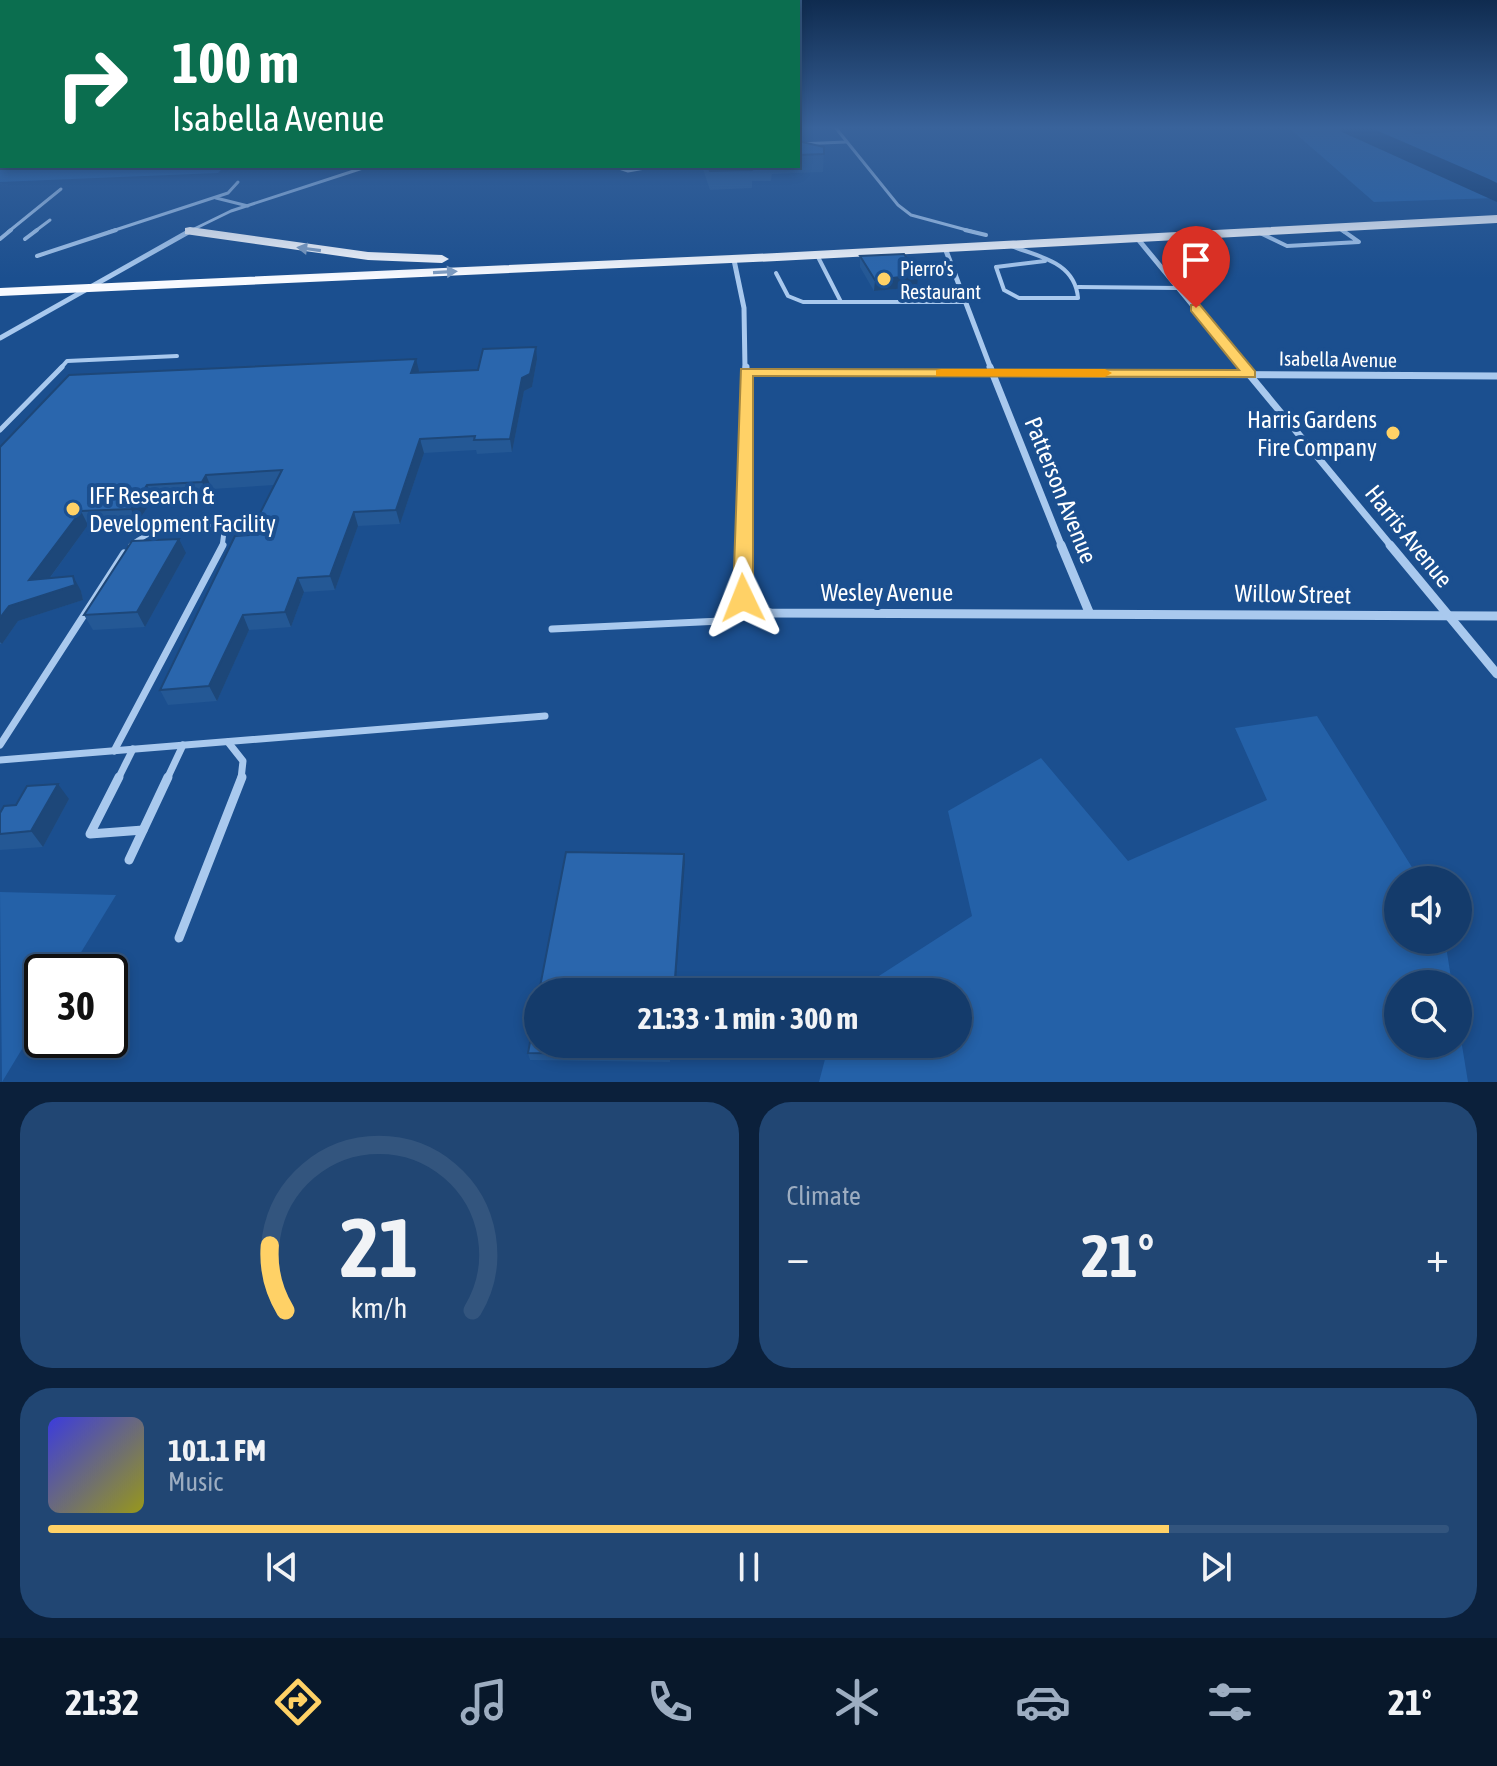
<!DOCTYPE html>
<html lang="en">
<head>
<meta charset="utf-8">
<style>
  body { margin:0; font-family:"Asap Condensed",sans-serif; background:#214673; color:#f1f3f6; height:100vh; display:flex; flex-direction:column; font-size:30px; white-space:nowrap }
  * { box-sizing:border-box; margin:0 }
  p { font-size:26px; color:#9dadc1 }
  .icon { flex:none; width:44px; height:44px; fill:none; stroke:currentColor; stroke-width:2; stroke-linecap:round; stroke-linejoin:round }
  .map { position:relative; height:1082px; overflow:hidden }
  .panel { display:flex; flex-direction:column; gap:20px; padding:20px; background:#0b203b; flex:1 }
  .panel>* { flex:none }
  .hud { position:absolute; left:0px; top:0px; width:800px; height:168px; box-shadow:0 4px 12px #0003,0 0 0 2px #33557e; background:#0b6e4f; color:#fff; overflow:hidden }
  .buttons { position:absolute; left:1384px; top:866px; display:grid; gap:16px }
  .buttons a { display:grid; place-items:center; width:88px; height:88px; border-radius:50%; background:#143b6b; box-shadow:0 4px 12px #0003,0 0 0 2px #33557e; font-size:40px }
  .speed { position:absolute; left:24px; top:954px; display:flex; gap:16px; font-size:40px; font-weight:700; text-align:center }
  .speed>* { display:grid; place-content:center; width:104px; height:104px; border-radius:50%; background:#143b6b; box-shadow:0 4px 12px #0003,0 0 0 2px #33557e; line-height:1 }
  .speed .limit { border:4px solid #111; border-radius:12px; background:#fff; color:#111 }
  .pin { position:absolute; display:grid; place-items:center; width:68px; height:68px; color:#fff; margin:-82px -34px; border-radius:50% 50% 50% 0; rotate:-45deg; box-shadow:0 0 8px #0007 }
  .pin .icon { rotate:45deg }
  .me { position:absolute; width:88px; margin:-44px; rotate:358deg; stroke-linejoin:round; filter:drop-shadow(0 0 6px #0008) }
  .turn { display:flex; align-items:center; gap:28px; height:168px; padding:0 40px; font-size:36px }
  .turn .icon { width:104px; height:104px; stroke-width:2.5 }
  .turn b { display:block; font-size:56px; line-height:68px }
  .big { font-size:60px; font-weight:700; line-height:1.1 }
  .panel .tile { flex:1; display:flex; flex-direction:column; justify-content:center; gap:12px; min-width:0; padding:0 28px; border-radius:32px; background:#214673 }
  .panel .dial { align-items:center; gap:0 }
  .dial svg { height:208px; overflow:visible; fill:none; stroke:#33557e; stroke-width:7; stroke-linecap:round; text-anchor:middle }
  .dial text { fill:#f1f3f6; stroke:none }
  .song { display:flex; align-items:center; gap:24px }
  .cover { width:96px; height:96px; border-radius:12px; background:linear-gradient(135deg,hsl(240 70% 55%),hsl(60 70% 35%)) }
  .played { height:8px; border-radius:4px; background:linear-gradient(90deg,#ffd166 80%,#33557e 80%) }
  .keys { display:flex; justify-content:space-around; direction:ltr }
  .heat { display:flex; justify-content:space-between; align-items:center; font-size:44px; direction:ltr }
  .panel .tiles { flex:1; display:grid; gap:20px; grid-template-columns:1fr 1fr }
  .tile:last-child { grid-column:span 2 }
  .trip { position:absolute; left:524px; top:978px; width:448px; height:80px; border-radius:40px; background:#143b6b; box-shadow:0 4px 12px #0003,0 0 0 2px #33557e; font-weight:700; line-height:80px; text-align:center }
  .menu { display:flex; height:128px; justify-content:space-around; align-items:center; background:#08182b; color:#9dadc1 }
  .menu .icon { width:56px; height:56px }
  .menu .active { color:#ffd166 }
  .menu b { font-size:36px; color:#f1f3f6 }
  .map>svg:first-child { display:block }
  .green { fill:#2461a8 }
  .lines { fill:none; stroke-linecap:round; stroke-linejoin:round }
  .river { fill:#123a6d; fill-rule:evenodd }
  .service-far4 { stroke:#a9c9ee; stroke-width:3 }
  .service-far3 { stroke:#a9c9ee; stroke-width:4 }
  .service-far2 { stroke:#a9c9ee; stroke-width:5 }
  .service-far1 { stroke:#a9c9ee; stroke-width:7 }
  .service { stroke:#a9c9ee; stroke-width:9 }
  .minor-far2 { stroke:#a9c9ee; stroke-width:5 }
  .minor-far1 { stroke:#a9c9ee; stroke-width:7 }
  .minor { stroke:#a9c9ee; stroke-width:9 }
  .trunk { fill:#f8faff; fill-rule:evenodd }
  .wall { fill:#245895 }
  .shaded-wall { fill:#1d4779 }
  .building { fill:#2a66ad; stroke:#1d4779; stroke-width:2 }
  .oneway { fill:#7e9cc1 }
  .route { fill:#ffd166; stroke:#a68842; stroke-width:2 }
  .slow { fill:#f59e0b }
  .poi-dot { fill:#ffd166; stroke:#1b4f8f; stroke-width:3 }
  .labels { text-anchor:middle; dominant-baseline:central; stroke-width:8; stroke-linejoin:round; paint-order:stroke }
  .far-poi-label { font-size:20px; fill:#fff; stroke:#1b4f8f; text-anchor:start }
  .far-street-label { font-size:20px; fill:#fff; stroke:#1b4f8f }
  .poi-label { font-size:24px; fill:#fff; stroke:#1b4f8f; text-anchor:end }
  .street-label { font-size:24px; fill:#fff; stroke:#1b4f8f }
</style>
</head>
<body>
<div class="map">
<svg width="1497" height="1082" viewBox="0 0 1497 1082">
  <rect width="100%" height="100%" fill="#1b4f8f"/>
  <g class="green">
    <polygon points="0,127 2,166 225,166 218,173 0,182"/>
    <polygon points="1288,127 1398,127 1416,134 1497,130 1497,198 1374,202"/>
    <polygon points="1317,716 1420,880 1398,880 1398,940 1445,940 1452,984 1398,984 1398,1044 1458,1044 1458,1021 1468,1082 819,1082 829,1044 958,1044 958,992 854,992 972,916 948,811 1041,758 1128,861 1267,800 1235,728"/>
    <polygon points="0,892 116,895 69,972 42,972 42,1016 2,1082"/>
  </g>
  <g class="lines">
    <polygon class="river" points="1338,127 1369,127 1489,179 1497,183 1497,202 1342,132"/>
    <g class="service-far4">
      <polyline points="835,127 898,205 911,215 974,232"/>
      <polyline points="798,144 846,142"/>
      <polyline points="613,166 628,171 656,166"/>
      <polyline points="216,198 248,206"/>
      <polyline points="1337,227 1344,232"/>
      <polyline points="190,231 231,211 369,166"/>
      <polyline points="8,232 61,189"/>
      <polyline points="34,232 50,220"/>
      <polyline points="109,232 228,193 238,182"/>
    </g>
    <g class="service-far3">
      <polyline points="965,230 986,235"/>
      <polyline points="1258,232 1287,246 1359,242 1342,230"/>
      <polyline points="0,239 11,230"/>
      <polyline points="25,239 37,230"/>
      <path d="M1011,246C1040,257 1075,262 1078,298H1019L1004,290L996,267L1045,261"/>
      <polyline points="817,255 841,302"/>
      <polyline points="37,256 116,230"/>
      <polyline points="776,273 788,296 803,302 965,302"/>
      <polyline points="1078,287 1179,288"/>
      <polyline points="60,369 67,361 177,356"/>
    </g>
    <g class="service-far2">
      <polyline points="0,430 62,367"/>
      <path d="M131,545C160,524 191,515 224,532L222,547"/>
    </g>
    <g class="service-far1">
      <polyline points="552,629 721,621 754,609"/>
      <polyline points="228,742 243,761 241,779"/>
      <polyline points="0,745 124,553"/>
      <polyline points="114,751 223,545"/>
      <polyline points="0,760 545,716"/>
      <polyline points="118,779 133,749"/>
      <polyline points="167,779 183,745"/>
    </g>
    <g class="service">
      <polyline points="119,777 90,834 143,830"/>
      <polyline points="129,860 168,777"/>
      <polyline points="179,938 242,777"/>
    </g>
    <g class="minor-far2">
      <polyline points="1137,238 1245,369"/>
      <polyline points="945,248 991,369"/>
      <polyline points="734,260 744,308 745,369"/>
      <polyline points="0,338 190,231"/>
    </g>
    <g class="minor-far1">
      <polyline points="990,367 1062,547"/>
      <polyline points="1243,367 1392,547"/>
      <polyline points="746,372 1497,376"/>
      <polyline points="742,547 746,367"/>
    </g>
    <g class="minor">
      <path d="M742,545C741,577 732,603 771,613L1497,616"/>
      <polyline points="1061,545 1089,612"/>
      <polyline points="1390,545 1497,674"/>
    </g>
    <g class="trunk">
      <polygon points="1497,215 1497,223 777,261 0,296 0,288 777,253"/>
      <polygon points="190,227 368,252 442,255 449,259 442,263 368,260 185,234 185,228"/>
    </g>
  </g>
  <g class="wall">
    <polygon points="798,141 824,147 823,172 772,174 771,181 752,181 752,188 710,190 702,166 798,166"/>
    <polygon points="860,256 917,287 874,291 860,267"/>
    <polygon points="537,359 532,387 524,391 512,452 477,454 476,450 424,453 400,524 358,526 335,590 304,592 291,627 249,630 217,701 168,705 160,690 249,535 274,485 212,489 208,496 153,499 137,523 88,525 50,578 81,591 83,600 18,621 2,644 0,644 0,447 419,371 418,373 478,370"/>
    <polygon points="186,553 145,627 93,630 84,615"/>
    <polygon points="69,799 43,847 0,850 0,813"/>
    <polygon points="538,1044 671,1044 670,1062 530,1060 528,1053"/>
  </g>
  <g class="shaded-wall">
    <polygon points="918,275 917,287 874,291 875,280"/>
    <polygon points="536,347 537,359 532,387 524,391 512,452 510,439 522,378"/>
    <polygon points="416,359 419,371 414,386 411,373"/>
    <polygon points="420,439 424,453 400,524 396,510"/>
    <polygon points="206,475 212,489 208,496 202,482"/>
    <polygon points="147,485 153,499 137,523 131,509"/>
    <polygon points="81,511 88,525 38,594 29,580"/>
    <polygon points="354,512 358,526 335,590 330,576"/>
    <polygon points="179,539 186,553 145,627 137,612"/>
    <polygon points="73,576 81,591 83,600 18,621 2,644 0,642 0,618 9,606"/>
    <polygon points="298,578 304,592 291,627 285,612"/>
    <polygon points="243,615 249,630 217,701 209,686"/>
    <polygon points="58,784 69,799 43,847 31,831"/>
    <polygon points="684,854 685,862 675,992 674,992"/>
  </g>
  <g class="building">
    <polygon points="798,141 824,147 824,154 798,155"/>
    <polygon points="708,166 751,166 752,170 710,171"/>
    <polygon points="904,254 918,275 875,280 860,256"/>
    <polygon points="536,347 530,374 522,378 510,439 474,440 475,436 420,439 396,510 354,512 330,576 298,578 285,612 243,615 209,686 160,690 235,536 249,535 282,470 206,475 202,482 147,485 131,509 81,511 29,580 73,576 75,585 9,606 0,618 0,447 69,375 416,359 411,373 478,370 483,349"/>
    <polygon points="179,539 137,612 84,615 132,541"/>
    <polygon points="58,784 31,831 0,834 0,813 4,806 16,805 27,786"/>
    <polygon points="566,852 684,854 674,992 539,992"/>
    <polygon points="538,999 538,1044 670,1044 669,1055 528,1053"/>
  </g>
  <defs><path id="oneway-solid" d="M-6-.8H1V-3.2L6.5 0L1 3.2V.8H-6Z" transform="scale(2)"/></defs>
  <g class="oneway">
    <use href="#oneway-solid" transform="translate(309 249) rotate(-172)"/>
    <use href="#oneway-solid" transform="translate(445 272) rotate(-3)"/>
  </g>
  <linearGradient id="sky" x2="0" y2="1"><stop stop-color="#0f2b4f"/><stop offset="0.46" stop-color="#39639b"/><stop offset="1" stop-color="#39639b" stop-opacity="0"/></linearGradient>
  <rect width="1497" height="278" fill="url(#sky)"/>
  <polygon class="route" points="1191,305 1200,305 1255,371 1255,377 753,376 753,598 750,603 736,603 733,598 741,369 1239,370 1191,311"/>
  <polygon class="slow" points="941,369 1105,369 1112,373 1105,377 936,376 936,370"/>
  <g class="poi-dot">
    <circle cx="884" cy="279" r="8"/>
    <circle cx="1393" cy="433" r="8"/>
    <circle cx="73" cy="509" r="8"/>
  </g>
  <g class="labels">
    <g class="far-poi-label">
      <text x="900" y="268">Pierro's<tspan x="900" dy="23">Restaurant</tspan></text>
    </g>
    <g class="far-street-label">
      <text transform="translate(1338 359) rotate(1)">Isabella Avenue</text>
    </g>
    <g class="poi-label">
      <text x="1377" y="419">Harris Gardens<tspan x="1377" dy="28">Fire Company</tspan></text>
      <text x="89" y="495" text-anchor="start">IFF Research &amp;<tspan x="89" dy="28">Development Facility</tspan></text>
    </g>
    <g class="street-label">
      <text transform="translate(1061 490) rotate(68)">Patterson Avenue</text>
      <text transform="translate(1409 536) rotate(51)">Harris Avenue</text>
      <text x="887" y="592">Wesley Avenue</text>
      <text transform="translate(1293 594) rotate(1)">Willow Street</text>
    </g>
  </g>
</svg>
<div class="buttons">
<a><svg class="icon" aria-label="sound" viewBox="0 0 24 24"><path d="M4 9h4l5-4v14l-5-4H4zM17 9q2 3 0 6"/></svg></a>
<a><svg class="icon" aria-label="search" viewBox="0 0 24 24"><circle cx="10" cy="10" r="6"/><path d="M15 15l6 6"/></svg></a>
</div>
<div class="speed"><div class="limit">30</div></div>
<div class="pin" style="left:1196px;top:308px;background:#d93025"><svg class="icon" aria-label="arrive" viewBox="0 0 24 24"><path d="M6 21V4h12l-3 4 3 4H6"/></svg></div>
<svg class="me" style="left:743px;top:598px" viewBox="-20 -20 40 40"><path d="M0-17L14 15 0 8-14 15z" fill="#ffd166" stroke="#fff" stroke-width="4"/></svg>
<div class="trip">21:33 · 1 min · 300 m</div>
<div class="hud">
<div class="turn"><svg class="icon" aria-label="right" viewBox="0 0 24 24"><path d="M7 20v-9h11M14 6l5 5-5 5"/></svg><div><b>100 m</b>Isabella Avenue</div></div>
</div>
</div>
<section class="panel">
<div class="tiles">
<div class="tile dial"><svg viewBox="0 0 100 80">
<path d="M14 69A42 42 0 1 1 86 69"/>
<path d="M14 69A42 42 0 0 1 8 44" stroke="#ffd166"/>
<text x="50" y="56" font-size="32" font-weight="700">21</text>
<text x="50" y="72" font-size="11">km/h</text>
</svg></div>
<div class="tile"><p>Climate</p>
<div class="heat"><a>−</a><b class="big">21°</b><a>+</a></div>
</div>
<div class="tile">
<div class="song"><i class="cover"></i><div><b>101.1 FM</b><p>Music</p></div></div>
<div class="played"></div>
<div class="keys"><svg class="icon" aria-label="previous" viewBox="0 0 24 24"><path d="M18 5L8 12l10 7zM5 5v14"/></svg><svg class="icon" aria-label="pause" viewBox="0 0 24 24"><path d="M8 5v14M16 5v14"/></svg><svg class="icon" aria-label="next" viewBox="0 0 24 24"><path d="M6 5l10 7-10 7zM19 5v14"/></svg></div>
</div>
</div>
</section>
<nav class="menu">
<b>21:32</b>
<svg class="icon active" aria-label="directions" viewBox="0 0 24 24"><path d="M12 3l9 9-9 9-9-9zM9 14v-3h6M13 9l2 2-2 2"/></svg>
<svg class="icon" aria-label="music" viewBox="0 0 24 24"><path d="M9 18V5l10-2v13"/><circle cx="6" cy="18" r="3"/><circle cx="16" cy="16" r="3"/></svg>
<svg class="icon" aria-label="phone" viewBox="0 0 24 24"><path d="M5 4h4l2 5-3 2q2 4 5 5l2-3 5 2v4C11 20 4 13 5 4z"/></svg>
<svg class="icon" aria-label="climate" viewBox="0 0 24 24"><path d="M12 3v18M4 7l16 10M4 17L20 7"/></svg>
<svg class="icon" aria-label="car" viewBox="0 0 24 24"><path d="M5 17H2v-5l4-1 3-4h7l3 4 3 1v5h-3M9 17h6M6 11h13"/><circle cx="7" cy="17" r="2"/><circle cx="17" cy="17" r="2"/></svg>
<svg class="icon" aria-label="filters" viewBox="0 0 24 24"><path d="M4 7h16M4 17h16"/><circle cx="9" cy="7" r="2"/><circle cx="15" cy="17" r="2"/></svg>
<b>21°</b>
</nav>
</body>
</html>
